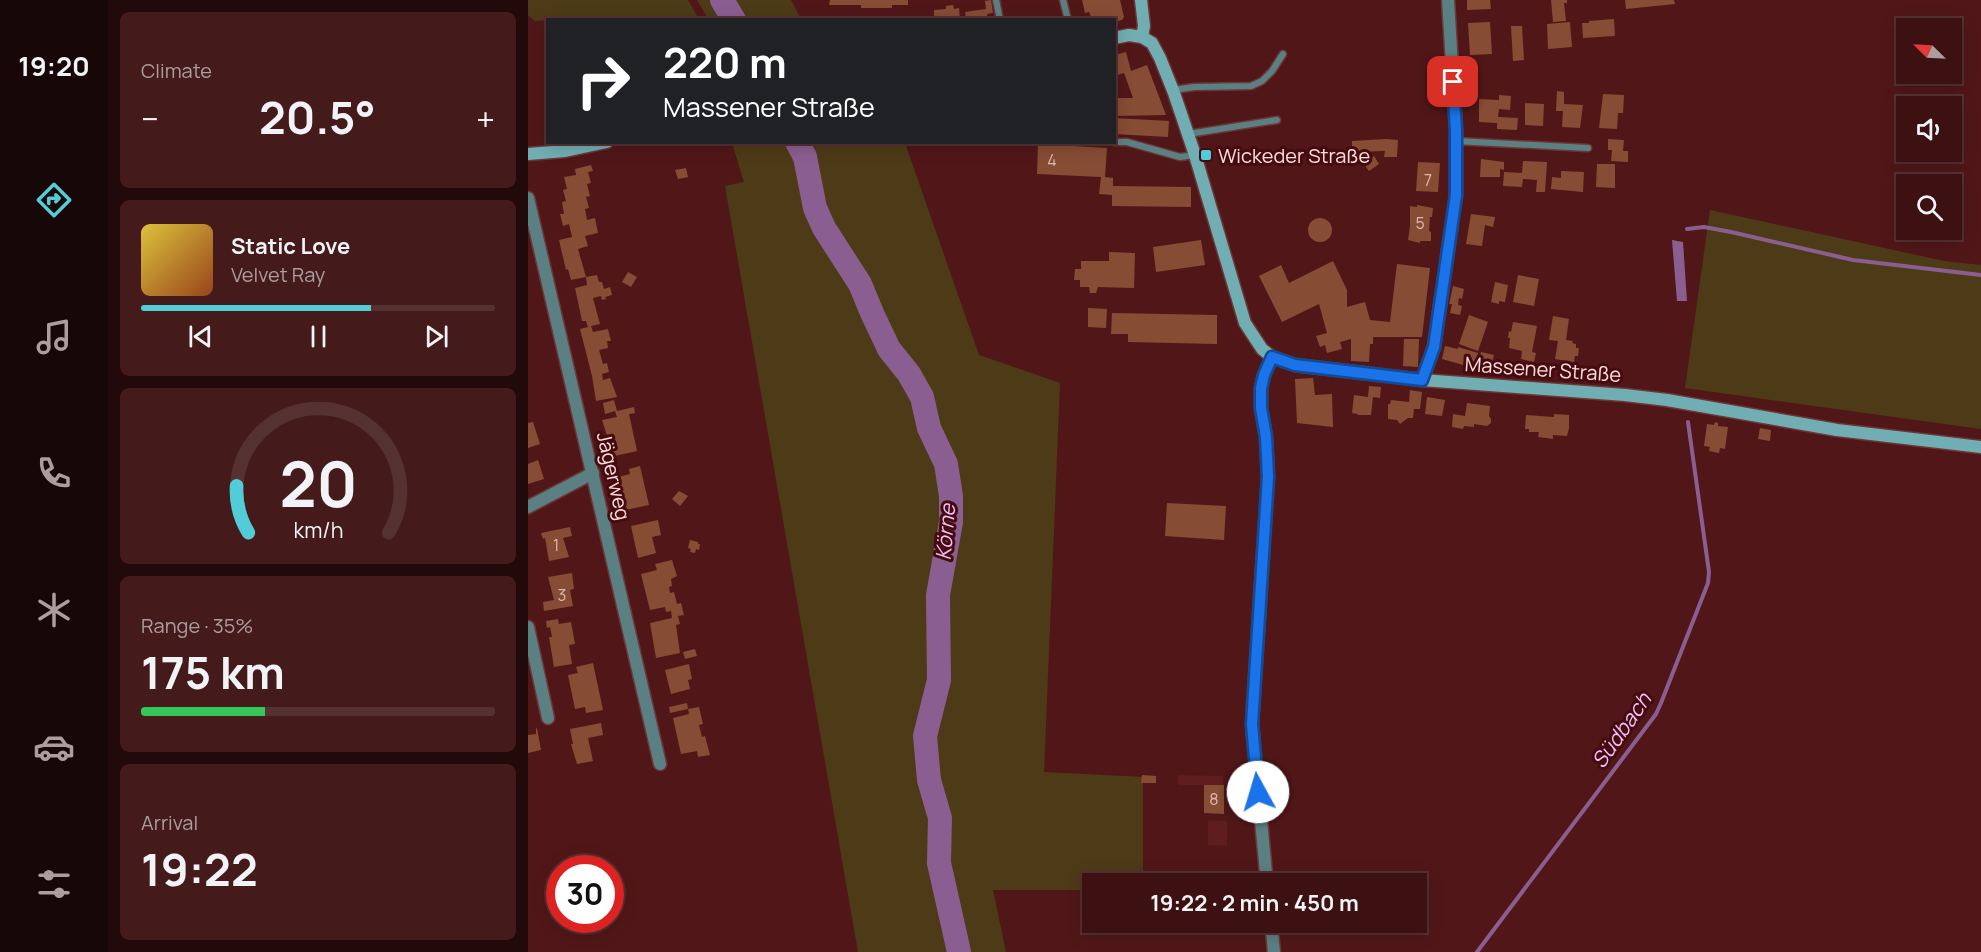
<!DOCTYPE html>
<html lang="en">
<head>
<meta charset="utf-8">
<style>
  body { margin:0; font-family:Manrope,sans-serif; background:#441a1b; color:#f1f3f6; height:100vh; display:flex; flex-direction:column; font-size:22px; white-space:nowrap }
  * { box-sizing:border-box; margin:0 }
  p { font-size:20px; color:#ad9d9f }
  .icon { flex:none; width:33px; height:33px; fill:none; stroke:currentColor; stroke-width:2; stroke-linecap:round; stroke-linejoin:round }
  .map { position:relative; flex:1; overflow:hidden }
  .drawer { display:flex; flex-direction:column; gap:12px; padding:12px; background:#22090a; width:420px }
  .drawer>* { flex:none }
  .top-card { position:absolute; left:18px; top:18px; width:570px; height:126px; border-radius:0px; box-shadow:0 3px 15px #0003,0 0 0 2px #563132; background:#202124; color:#fff; overflow:hidden }
  .needle { width:39px; rotate:294deg }
  .controls { position:absolute; left:1368px; top:18px; display:grid; gap:12px }
  .controls a { display:grid; place-items:center; width:66px; height:66px; border-radius:0px; background:#3d1112; box-shadow:0 3px 15px #0003,0 0 0 2px #563132; font-size:30px }
  .speed { position:absolute; left:18px; top:855px; display:flex; gap:12px; font-size:30px; font-weight:700; text-align:center }
  .speed>* { display:grid; place-content:center; width:78px; height:78px; border-radius:50%; background:#3d1112; box-shadow:0 3px 15px #0003,0 0 0 2px #563132; line-height:1 }
  .speed .limit { border:9px solid #d22; background:#fff; color:#111 }
  .pin { position:absolute; display:grid; place-items:center; width:51px; height:51px; color:#fff; margin:-26px; border-radius:12px; box-shadow:0 3px 9px #0006 }
  .me { position:absolute; width:66px; margin:-33px; rotate:354deg; stroke-linejoin:round; filter:drop-shadow(0 0 4px #0008) }
  .turn { display:flex; align-items:center; gap:21px; height:126px; padding:0 18px; font-size:27px }
  .turn .icon { width:78px; height:78px; stroke-width:2.5 }
  .turn b { display:block; font-size:42px; line-height:51px }
  .big { font-size:45px; font-weight:700; line-height:1.1 }
  .drawer .card { flex:1; display:flex; flex-direction:column; justify-content:center; gap:9px; min-width:0; padding:0 21px; border-radius:9px; background:#441a1b }
  .drawer .dial { align-items:center; gap:0 }
  .dial svg { height:156px; overflow:visible; fill:none; stroke:#563132; stroke-width:7; stroke-linecap:round; text-anchor:middle }
  .dial text { fill:#f1f3f6; stroke:none }
  .song { display:flex; align-items:center; gap:18px }
  .cover { width:72px; height:72px; border-radius:9px; background:linear-gradient(135deg,hsl(50 70% 55%),hsl(20 70% 35%)) }
  .played { height:6px; border-radius:3px; background:linear-gradient(90deg,#52ccd6 65%,#563132 65%) }
  .keys { display:flex; justify-content:space-around; direction:ltr }
  .heat { display:flex; justify-content:space-between; align-items:center; font-size:33px; direction:ltr }
  .charge { height:9px; border-radius:4px; background:linear-gradient(90deg,#34c759 35%,#563132 0) }
  .trip { position:absolute; left:554px; top:873px; width:345px; height:60px; border-radius:0px; background:#3d1112; box-shadow:0 3px 15px #0003,0 0 0 2px #563132; font-weight:700; line-height:60px; text-align:center }
  main { display:flex; flex:1; min-height:0 }
  .tabs { display:flex; flex-direction:column; width:108px; justify-content:space-around; align-items:center; background:#180707; color:#ad9d9f }
  .tabs .icon { width:42px; height:42px }
  .tabs .on { color:#52ccd6 }
  .tabs b { font-size:27px; color:#f1f3f6 }
  .map>svg:first-child { display:block }
  .built { fill:#5f1d1f }
  .green { fill:#4d3b17 }
  .water { fill:#8b5e91 }
  .lines { fill:none; stroke-linecap:round; stroke-linejoin:round }
  .stream { stroke:#8b5e91; stroke-width:4 }
  .river { stroke:#8b5e91; stroke-width:24 }
  .building { fill:#874c34 }
  .lane-casing { stroke:#6c3737; stroke-width:9 }
  .street-casing { stroke:#6c3737; stroke-width:15 }
  .secondary-casing { stroke:#6c3737; stroke-width:15 }
  .lane { stroke:#5b8083; stroke-width:6 }
  .street { stroke:#5b8083; stroke-width:12 }
  .secondary { stroke:#71aeb3; stroke-width:12 }
  .route-casing { stroke:#114b97; stroke-width:15 }
  .route { stroke:#1a73e8; stroke-width:10 }
  .poi-dot { fill:#52ccd6; stroke:#460b0f; stroke-width:2 }
  .labels { text-anchor:middle; dominant-baseline:central; stroke-width:6; stroke-linejoin:round; paint-order:stroke }
  .number-label { font-size:16px; fill:#dfb9b1 }
  .poi-label { font-size:20px; fill:#fcdddb; stroke:#460b0f; text-anchor:start }
  .street-label { font-size:20px; fill:#fcdddb; stroke:#460b0f }
  .water-label { font-size:21px; font-style:italic; fill:#f3bffa; stroke:#460b0f }
</style>
</head>
<body>
<main>
<nav class="tabs">
<b>19:20</b>
<svg class="icon on" aria-label="directions" viewBox="0 0 24 24"><path d="M12 3l9 9-9 9-9-9zM9 14v-3h6M13 9l2 2-2 2"/></svg>
<svg class="icon" aria-label="music" viewBox="0 0 24 24"><path d="M9 18V5l10-2v13"/><circle cx="6" cy="18" r="3"/><circle cx="16" cy="16" r="3"/></svg>
<svg class="icon" aria-label="phone" viewBox="0 0 24 24"><path d="M5 4h4l2 5-3 2q2 4 5 5l2-3 5 2v4C11 20 4 13 5 4z"/></svg>
<svg class="icon" aria-label="climate" viewBox="0 0 24 24"><path d="M12 3v18M4 7l16 10M4 17L20 7"/></svg>
<svg class="icon" aria-label="car" viewBox="0 0 24 24"><path d="M5 17H2v-5l4-1 3-4h7l3 4 3 1v5h-3M9 17h6M6 11h13"/><circle cx="7" cy="17" r="2"/><circle cx="17" cy="17" r="2"/></svg>
<svg class="icon" aria-label="filters" viewBox="0 0 24 24"><path d="M4 7h16M4 17h16"/><circle cx="9" cy="7" r="2"/><circle cx="15" cy="17" r="2"/></svg>
</nav>
<section class="drawer">
<div class="card"><p>Climate</p>
<div class="heat"><a>−</a><b class="big">20.5°</b><a>+</a></div>
</div>
<div class="card">
<div class="song"><i class="cover"></i><div><b>Static Love</b><p>Velvet Ray</p></div></div>
<div class="played"></div>
<div class="keys"><svg class="icon" aria-label="previous" viewBox="0 0 24 24"><path d="M18 5L8 12l10 7zM5 5v14"/></svg><svg class="icon" aria-label="pause" viewBox="0 0 24 24"><path d="M8 5v14M16 5v14"/></svg><svg class="icon" aria-label="next" viewBox="0 0 24 24"><path d="M6 5l10 7-10 7zM19 5v14"/></svg></div>
</div>
<div class="card dial"><svg viewBox="0 0 100 80">
<path d="M14 69A42 42 0 1 1 86 69"/>
<path d="M14 69A42 42 0 0 1 8 45" stroke="#52ccd6"/>
<text x="50" y="56" font-size="32" font-weight="700">20</text>
<text x="50" y="72" font-size="11">km/h</text>
</svg></div>
<div class="card"><p>Range · 35%</p><b class="big">175 km</b><div class="charge"></div></div>
<div class="card"><p>Arrival</p><b class="big">19:22</b></div>
</section>
<div class="map">
<svg width="1453" height="952" viewBox="0 0 1453 952">
  <rect width="100%" height="100%" fill="#511718"/>
  <g class="built">
    <polygon points="650,775 695,776 696,785 650,785"/>
    <polygon points="680,820 699,821 699,846 680,845"/>
  </g>
  <g class="green">
    <polygon points="0,0 160,0 171,19 20,20 7,21 0,15"/>
    <polygon points="169,0 263,0 273,19 180,19"/>
    <polygon points="204,143 377,143 451,355 532,383 516,772 615,777 615,883 564,884 564,890 465,890 478,952 330,952 197,186 216,182"/>
    <polygon points="1182,210 1416,261 1453,265 1453,429 1157,388"/>
  </g>
  <polygon class="water" points="1144,240 1155,242 1159,301 1149,301"/>
  <g class="lines">
    <g class="stream">
      <polyline points="1159,229 1176,227 1203,232 1325,260 1453,275"/>
      <polyline points="949,952 1128,714 1133,703 1180,583 1181,572 1160,422"/>
    </g>
    <g class="river">
      <polyline points="194,0 206,20"/>
      <polyline points="269,142 277,157 287,208 296,228 332,284 344,313 361,349 381,374 394,397 401,428 418,464 423,496 423,522 410,595 411,680 397,736 401,780 412,818 411,863 431,952"/>
    </g>
  </g>
  <g class="building">
    <polygon points="302,0 380,0 380,5 364,5 364,8 333,8 333,5 301,5"/>
    <polygon points="463,0 465,13 459,14 460,20 438,20 437,12 458,9 457,1"/>
    <polygon points="554,0 592,0 596,17 594,20 586,22 586,20 566,20 566,17 563,17 561,12 557,13"/>
    <polygon points="939,0 962,0 963,9 939,10"/>
    <polygon points="1023,0 1039,0 1039,3 1036,3 1038,21 1025,22"/>
    <polygon points="1097,0 1146,0 1147,4 1098,9"/>
    <polygon points="425,5 426,9 431,8 432,20 406,20 406,10 418,9 418,6"/>
    <polygon points="1086,19 1087,36 1055,38 1054,23 1061,23 1061,21"/>
    <polygon points="962,22 964,54 942,55 940,23"/>
    <polygon points="1042,22 1044,47 1020,49 1019,24"/>
    <polygon points="983,26 994,26 996,60 985,61"/>
    <polygon points="598,52 603,71 619,65 638,115 586,116 586,98 605,98 596,73 586,76 586,55"/>
    <polygon points="1029,91 1036,92 1036,104 1055,105 1052,128 1034,127 1035,111 1028,111"/>
    <polygon points="1075,94 1096,95 1095,113 1090,113 1089,129 1071,128"/>
    <polygon points="971,95 983,96 982,110 971,109 970,117 990,118 989,130 969,129 969,123 951,122 951,99 971,100"/>
    <polygon points="997,103 1016,104 1015,126 997,125"/>
    <polygon points="586,118 641,121 640,137 586,134"/>
    <polygon points="858,139 870,140 869,157 856,157 857,151 824,152 824,141"/>
    <polygon points="1080,139 1096,140 1095,151 1100,151 1100,162 1083,161 1084,150 1080,150"/>
    <polygon points="510,144 579,148 577,177 585,178 585,186 663,187 663,207 584,206 584,195 571,194 573,177 509,174"/>
    <polygon points="846,156 851,164 841,171 836,164"/>
    <polygon points="953,159 976,162 976,170 972,169 972,177 952,177"/>
    <polygon points="995,161 1019,162 1017,192 1008,192 1009,180 995,179 994,187 975,186 976,172 994,173"/>
    <polygon points="890,162 912,163 910,192 888,191"/>
    <polygon points="1069,164 1087,164 1087,188 1068,187"/>
    <polygon points="63,165 65,171 60,172 63,183 59,184 62,196 58,197 61,208 57,209 59,220 67,218 70,233 57,236 60,246 50,249 58,277 69,275 71,282 74,282 76,289 82,287 84,295 77,297 78,299 74,300 73,296 65,298 72,324 63,326 65,332 80,329 83,341 79,341 80,348 71,350 75,364 79,363 81,372 74,374 75,380 82,378 89,397 68,401 64,376 52,329 60,327 58,321 54,321 47,288 59,285 58,277 43,280 40,269 38,270 31,240 44,237 41,224 35,226 32,214 36,214 34,202 38,201 35,190 39,189 36,177 48,175 47,169"/>
    <polygon points="158,168 160,177 150,179 147,170"/>
    <polygon points="1033,171 1056,172 1055,192 1023,189 1024,177 1033,178"/>
    <polygon points="889,205 905,208 904,217 902,217 901,231 903,232 903,241 892,241 892,243 880,240 882,226 882,206 889,207"/>
    <polygon points="943,214 967,217 965,227 957,225 954,246 938,244"/>
    <circle cx="792" cy="230" r="12"/>
    <polygon points="673,240 677,265 628,272 625,247"/>
    <polygon points="581,252 607,253 606,288 570,287 568,293 562,293 561,287 552,287 552,280 546,280 547,269 553,269 553,261 581,261"/>
    <polygon points="805,261 819,290 819,307 837,302 842,320 862,322 869,264 902,268 894,337 845,337 845,344 842,344 841,362 823,361 823,339 812,342 814,349 799,353 797,345 792,347 788,336 799,333 791,304 754,322 731,276 753,265 761,283"/>
    <polygon points="100,272 109,277 103,287 94,282"/>
    <polygon points="990,275 1011,279 1006,306 985,302"/>
    <polygon points="967,282 980,285 977,302 971,301 971,304 963,302"/>
    <polygon points="925,286 936,289 934,299 931,298 930,305 934,306 932,315 922,313 924,304 921,304"/>
    <polygon points="560,308 579,309 578,328 560,327"/>
    <polygon points="584,313 689,315 689,344 600,342 600,334 583,334"/>
    <polygon points="941,315 960,322 950,351 931,344"/>
    <polygon points="1025,316 1041,319 1038,340 1045,341 1044,343 1048,344 1048,348 1051,348 1050,356 1047,356 1046,362 1027,359 1030,341 1021,340"/>
    <polygon points="985,322 1009,326 1004,352 1008,353 1006,362 993,359 994,351 981,348 982,338 980,338 981,331 983,332"/>
    <polygon points="876,339 891,339 890,367 875,366"/>
    <polygon points="917,346 930,349 930,347 950,353 946,368 914,359"/>
    <polygon points="953,352 966,355 964,362 952,359"/>
    <polygon points="785,378 787,395 804,394 805,427 769,423 767,379"/>
    <polygon points="841,386 853,387 852,398 845,397 843,415 829,415 830,414 824,413 826,395 840,397"/>
    <polygon points="882,390 894,392 892,409 886,409 885,418 880,418 872,424 869,420 860,419 860,404 862,404 863,400 881,402"/>
    <polygon points="899,397 917,400 914,416 897,414"/>
    <polygon points="86,400 89,411 106,407 107,413 101,414 109,451 82,457 80,445 82,445 74,420 89,417 87,411 77,414 75,403"/>
    <polygon points="939,403 962,406 961,416 963,419 963,423 959,426 946,424 946,427 936,426 935,429 924,427 925,414 937,416"/>
    <polygon points="1026,414 1041,415 1041,428 1039,436 1025,435 1025,439 1010,437 1011,432 1001,432 1001,429 997,429 998,415 1026,417"/>
    <polygon points="5,422 12,444 0,448 0,423"/>
    <polygon points="1187,422 1190,423 1190,426 1200,427 1197,449 1192,448 1191,453 1181,451 1182,447 1176,446 1179,424 1186,425"/>
    <polygon points="1232,428 1243,430 1242,441 1230,439"/>
    <polygon points="10,460 16,479 0,484 0,464"/>
    <polygon points="112,466 121,505 93,511 86,478 102,474 101,469"/>
    <polygon points="151,491 160,496 152,506 144,499"/>
    <polygon points="639,503 698,506 696,540 637,536"/>
    <polygon points="130,520 133,535 124,537 128,553 110,558 103,526"/>
    <polygon points="42,527 44,536 35,538 41,557 21,561 17,538 15,539 13,533"/>
    <polygon points="162,540 170,542 170,544 172,544 171,550 168,549 167,553 162,552 163,549 160,548"/>
    <polygon points="144,560 149,576 143,579 144,586 141,587 142,593 146,592 149,604 153,603 156,615 150,616 152,624 148,625 152,653 128,658 122,623 144,618 143,611 138,612 137,607 122,610 113,574 129,570 127,564"/>
    <polygon points="44,573 46,589 42,590 45,606 16,611 15,602 26,600 20,577"/>
    <polygon points="30,619 31,624 43,622 47,644 41,645 44,664 26,667 21,637 24,637 22,627 19,628 18,621"/>
    <polygon points="167,649 169,656 157,659 155,652"/>
    <polygon points="65,663 75,710 58,713 57,707 47,709 40,675 50,673 48,667"/>
    <polygon points="161,664 164,679 160,680 162,689 143,694 137,670"/>
    <polygon points="159,703 160,709 142,713 141,707"/>
    <polygon points="171,707 175,724 171,725 174,737 177,736 182,755 170,757 169,751 153,754 145,718 161,714 160,709"/>
    <polygon points="73,723 75,735 60,738 65,761 49,764 43,744 45,744 42,729"/>
    <polygon points="9,728 13,750 0,753 0,735 8,734 8,729"/>
    <polygon points="614,775 628,776 628,783 613,783"/>
    <polygon points="676,785 696,785 696,814 676,813"/>
  </g>
  <g class="lines">
    <defs>
      <g id="lane">
        <polyline points="468,0 472,20"/>
        <polyline points="535,0 540,20"/>
        <polyline points="645,90 666,87 723,86 734,81 744,71 755,54"/>
        <polyline points="660,134 749,120"/>
        <polyline points="928,141 1060,148"/>
        <polyline points="586,142 599,142 652,157 667,155"/>
      </g>
      <g id="street">
        <polyline points="0,198 132,764"/>
        <polyline points="894,380 906,347 928,195 928,130 920,0"/>
        <polyline points="0,507 65,473"/>
        <polyline points="0,627 20,718"/>
        <polyline points="739,884 724,724 740,477 738,437 733,409 733,388 736,375 744,357"/>
        <polyline points="743,922 746,952"/>
      </g>
      <g id="secondary">
        <polyline points="613,0 616,26 614,37"/>
        <polyline points="586,38 601,35 614,37 624,43 632,58 646,93 667,155 717,323 734,349 744,357 767,365 894,380 1097,395 1139,400 1309,430 1453,447"/>
        <polyline points="0,154 37,151 79,142"/>
      </g>
    </defs>
    <use href="#lane" class="lane-casing"/>
    <use href="#street" class="street-casing"/>
    <use href="#secondary" class="secondary-casing"/>
    <use href="#lane" class="lane"/>
    <use href="#street" class="street"/>
    <use href="#secondary" class="secondary"/>
  </g>
  <g class="lines">
    <defs>
      <polyline id="route" points="730,792 724,724 740,477 738,437 733,408 733,388 736,375 744,357 767,365 894,380 906,347 928,195 928,130 925,82"/>
    </defs>
    <use href="#route" class="route-casing"/>
    <use href="#route" class="route"/>
  </g>
  <rect class="poi-dot" x="672" y="149" width="12" height="12" rx="3"/>
  <g class="labels">
    <g class="number-label">
      <text x="524" y="160">4</text>
      <text x="900" y="180">7</text>
      <text x="892" y="223">5</text>
      <text x="28" y="545">1</text>
      <text x="34" y="595">3</text>
      <text x="686" y="799">8</text>
    </g>
    <g class="poi-label">
      <text x="690" y="155">Wickeder Straße</text>
    </g>
    <g class="street-label">
      <text transform="translate(1015 369) rotate(4)">Massener Straße</text>
      <text transform="translate(86 476) rotate(77)">Jägerweg</text>
    </g>
    <g class="water-label">
      <text transform="translate(417 532) rotate(-85)">Körne</text>
      <text transform="translate(1093 730) rotate(-55)">Südbach</text>
    </g>
  </g>
</svg>
<div class="controls">
<a><svg class="needle" viewBox="-14 -14 28 28"><path d="M0-13l5 13h-10z" fill="#e53935"/><path d="M0 13l5-13h-10z" fill="#ad9d9f"/></svg></a>
<a><svg class="icon" aria-label="sound" viewBox="0 0 24 24"><path d="M4 9h4l5-4v14l-5-4H4zM17 9q2 3 0 6"/></svg></a>
<a><svg class="icon" aria-label="search" viewBox="0 0 24 24"><circle cx="10" cy="10" r="6"/><path d="M15 15l6 6"/></svg></a>
</div>
<div class="speed"><div class="limit">30</div></div>
<div class="pin" style="left:925px;top:82px;background:#d93025"><svg class="icon" aria-label="arrive" viewBox="0 0 24 24"><path d="M6 21V4h12l-3 4 3 4H6"/></svg></div>
<svg class="me" style="left:730px;top:792px" viewBox="-20 -20 40 40"><circle r="19" fill="#fff"/><path d="M0-13L10 11 0 6-10 11z" fill="#1a73e8"/></svg>
<div class="trip">19:22 · 2 min · 450 m</div>
<div class="top-card">
<div class="turn"><svg class="icon" aria-label="right" viewBox="0 0 24 24"><path d="M7 20v-9h11M14 6l5 5-5 5"/></svg><div><b>220 m</b>Massener Straße</div></div>
</div>
</div>
</main>
</body>
</html>
